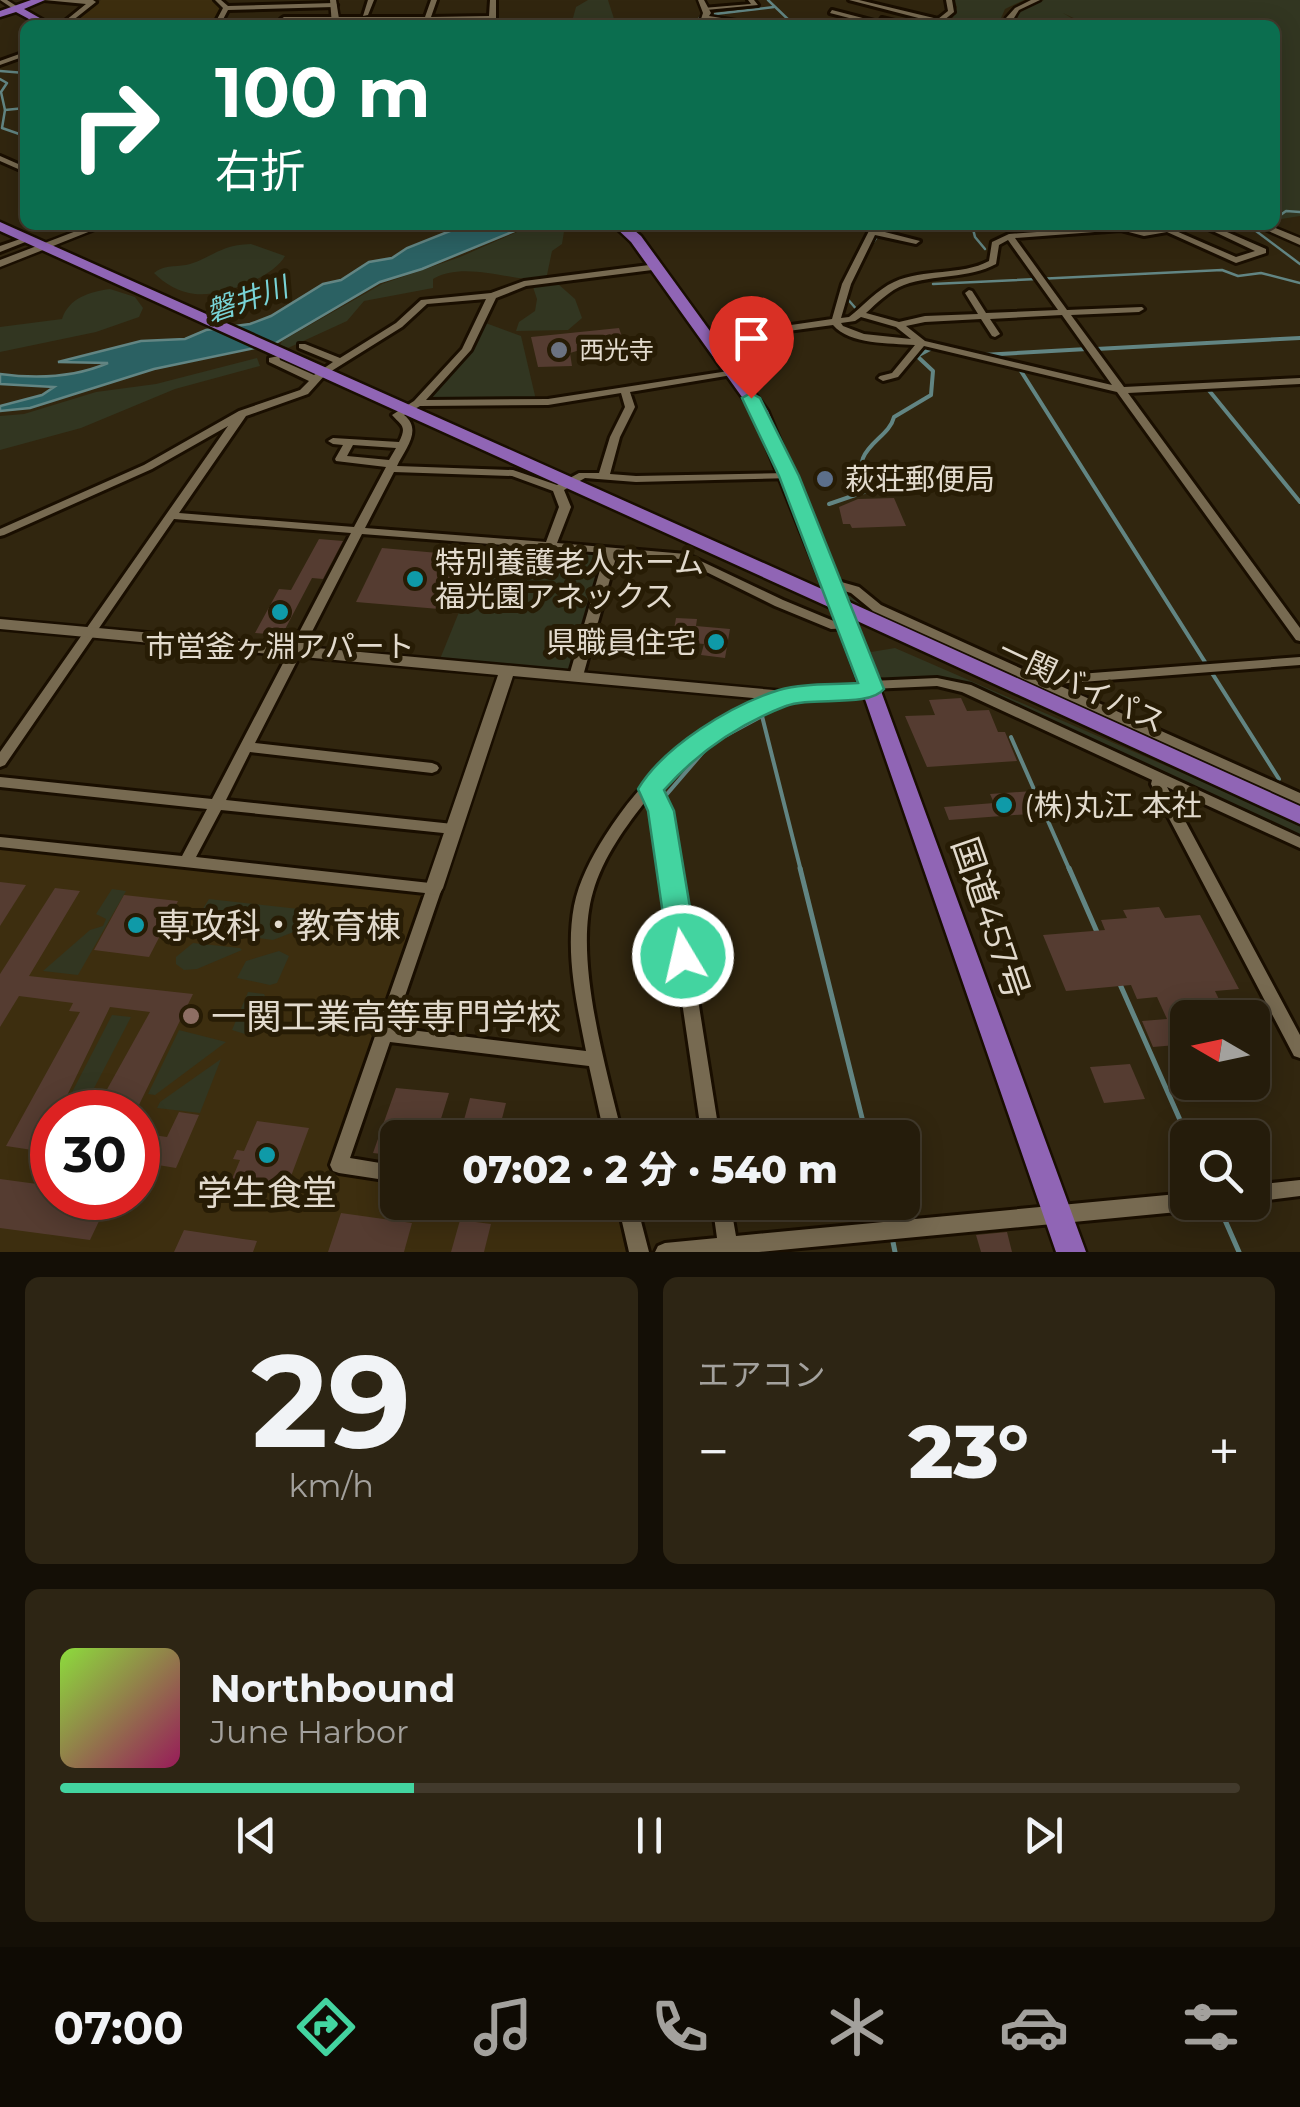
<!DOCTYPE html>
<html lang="ja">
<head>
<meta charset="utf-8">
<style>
  body { margin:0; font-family:Montserrat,"Noto Sans JP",sans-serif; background:#2d2514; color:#f1f3f6; height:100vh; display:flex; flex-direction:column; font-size:38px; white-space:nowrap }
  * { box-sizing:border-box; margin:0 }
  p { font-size:32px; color:#a3a19d }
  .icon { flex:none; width:55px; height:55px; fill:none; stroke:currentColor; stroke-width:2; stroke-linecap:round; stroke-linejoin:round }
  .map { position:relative; height:1252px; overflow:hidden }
  .panel { display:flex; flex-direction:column; gap:25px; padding:25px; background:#140f06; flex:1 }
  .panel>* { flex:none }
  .top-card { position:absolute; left:20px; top:20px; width:1260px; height:210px; border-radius:15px; box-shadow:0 5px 25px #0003,0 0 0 2px #423a2c; background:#0b6e4f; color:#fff; overflow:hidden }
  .needle { width:65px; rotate:279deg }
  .buttons { position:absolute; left:1170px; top:1000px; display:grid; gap:20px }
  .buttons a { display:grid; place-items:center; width:100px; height:100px; border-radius:15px; background:#251c0b; box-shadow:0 5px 25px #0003,0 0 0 2px #423a2c; font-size:50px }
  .speed { position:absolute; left:30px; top:1090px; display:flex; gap:20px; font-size:50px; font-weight:700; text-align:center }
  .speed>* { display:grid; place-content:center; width:130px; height:130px; border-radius:50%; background:#251c0b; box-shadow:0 5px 25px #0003,0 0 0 2px #423a2c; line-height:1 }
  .speed .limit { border:15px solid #d22; background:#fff; color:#111 }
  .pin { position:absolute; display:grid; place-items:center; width:85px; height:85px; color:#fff; margin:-102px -42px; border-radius:50% 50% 50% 0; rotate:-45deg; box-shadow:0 0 10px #0007 }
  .pin .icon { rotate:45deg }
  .me { position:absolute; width:110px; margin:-55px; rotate:351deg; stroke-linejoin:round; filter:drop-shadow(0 0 8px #0008) }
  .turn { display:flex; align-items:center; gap:35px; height:210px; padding:0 30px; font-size:45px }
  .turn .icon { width:130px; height:130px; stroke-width:2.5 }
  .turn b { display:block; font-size:70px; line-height:85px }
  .big { font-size:75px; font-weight:800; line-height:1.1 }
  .panel .card { flex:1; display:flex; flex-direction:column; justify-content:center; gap:15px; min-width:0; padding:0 35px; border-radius:15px; background:#2d2514 }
  .panel .dial { align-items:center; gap:0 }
  .dial b { font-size:130px; line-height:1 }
  .song { display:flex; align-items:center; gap:30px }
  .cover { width:120px; height:120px; border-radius:15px; background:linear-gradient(135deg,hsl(90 70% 55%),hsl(330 70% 35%)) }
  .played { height:10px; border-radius:5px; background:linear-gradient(90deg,#43d4a0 30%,#423a2c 30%) }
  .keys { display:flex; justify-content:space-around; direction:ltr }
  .heat { display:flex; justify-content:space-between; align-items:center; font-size:55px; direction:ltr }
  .panel .tiles { flex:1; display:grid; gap:25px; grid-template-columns:1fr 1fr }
  .card:last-child { grid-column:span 2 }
  .trip { position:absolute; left:380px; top:1120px; width:540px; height:100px; border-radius:15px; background:#251c0b; box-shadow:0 5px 25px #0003,0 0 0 2px #423a2c; font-weight:800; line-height:100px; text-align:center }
  .tabs { display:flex; height:160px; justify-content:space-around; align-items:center; background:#0f0b04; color:#a3a19d }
  .tabs .icon { width:70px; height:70px }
  .tabs .selected { color:#43d4a0 }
  .tabs b { font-size:45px; color:#f1f3f6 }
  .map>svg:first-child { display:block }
  .built { fill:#3d2e0f; fill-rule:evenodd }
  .green { fill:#323621 }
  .water { fill:#2b6163; stroke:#628583; stroke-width:2.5 }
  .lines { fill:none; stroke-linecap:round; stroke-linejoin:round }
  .stream-far2 { stroke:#628583; stroke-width:2.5 }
  .stream-far1 { stroke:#628583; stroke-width:4 }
  .stream { stroke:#628583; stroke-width:5 }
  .building { fill:#553c31 }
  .minor-casing { stroke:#190e00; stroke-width:6 }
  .tertiary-casing { stroke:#190e00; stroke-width:5 }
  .trunk-casing { stroke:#190e00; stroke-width:5 }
  .minor { fill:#776a51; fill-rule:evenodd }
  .tertiary { fill:#776a51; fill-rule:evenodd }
  .trunk { fill:#9065b5; fill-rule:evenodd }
  .route { fill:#43d4a0; stroke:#2c8a68; stroke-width:2.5 }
  .worship-dot { fill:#6b7280; stroke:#271c05; stroke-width:4 }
  .service-dot { fill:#5c6f8a; stroke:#271c05; stroke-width:4 }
  .culture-dot { fill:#0f9aa8; stroke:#271c05; stroke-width:4 }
  .education-dot { fill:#8d6e63; stroke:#271c05; stroke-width:4 }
  .labels { text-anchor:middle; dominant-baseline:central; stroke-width:10; stroke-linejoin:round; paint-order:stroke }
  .far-poi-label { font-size:25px; fill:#e2dacd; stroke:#271c05; text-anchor:start }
  .far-water-label { font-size:28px; font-style:italic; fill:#78d3d6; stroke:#271c05 }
  .poi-label { font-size:30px; fill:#e2dacd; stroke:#271c05; text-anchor:start }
  .street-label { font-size:30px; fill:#e2dacd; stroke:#271c05 }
  .near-street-label { font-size:35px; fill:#e2dacd; stroke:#271c05 }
  .near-poi-label { font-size:35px; fill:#e2dacd; stroke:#271c05; text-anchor:start }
</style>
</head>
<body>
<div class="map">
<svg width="1300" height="1252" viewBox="0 0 1300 1252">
  <rect width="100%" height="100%" fill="#31260f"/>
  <g class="built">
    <polygon points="101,0 214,0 222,7 213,25 68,25"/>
    <path d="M0,846L425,891L330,1170L397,1180L398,1202H567L617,1209L626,1252H0ZM52,1112H138V1198H52Z"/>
  </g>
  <g class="green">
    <polygon points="588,0 608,0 616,25 571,25 576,7"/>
    <polygon points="954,0 1024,0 1005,9 998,25 952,20 957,7"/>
    <polygon points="1044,0 1300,0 1300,216 1275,220 1275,25 1088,25 1063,13 1083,25 1017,24 1019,11"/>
    <path d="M533,225H565L562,244L552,251L547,275L541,280C508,280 463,261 433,279V288L364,301L347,321L288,348L280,345L282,341L382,284L460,257Z"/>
    <path d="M251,244L285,256C273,278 221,297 195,294C179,292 165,284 154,273C163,265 174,267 186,265C211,259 218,245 251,244Z"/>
    <polygon points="558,284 575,299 582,318 568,330 516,331 519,322 535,311 537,299 533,287"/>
    <path d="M110,289L135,297L143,308L139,317L96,332L0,352V327L62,319C69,298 89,292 110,289Z"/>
    <polygon points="483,322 521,336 536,400 424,402"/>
    <polygon points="257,358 260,366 175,389 81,428 0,450 0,416 24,414 96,392 156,384"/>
    <polygon points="487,543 607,553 572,672 440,659"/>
    <polygon points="847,592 871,609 1300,804 1300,809 863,611 849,600"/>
    <polygon points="895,648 1300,824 1300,838 983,690 939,678 891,680 878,676 871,652"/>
    <polygon points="112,889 126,891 78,975 43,971 90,930 103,926 106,919 96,914"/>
    <polygon points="209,899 335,913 338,915 273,940 194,930 192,926"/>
    <polygon points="193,943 240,948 242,950 197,969 184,970 176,964 176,957"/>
    <polygon points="279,951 289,956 277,983 270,985 237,978 246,961"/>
    <polygon points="248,992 264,994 267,1000 253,1032 248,1035 232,1030"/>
    <polygon points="112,1015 131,1017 91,1094 69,1098"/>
    <polygon points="179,1030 226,1042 155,1095 148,1094"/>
    <polygon points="221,1059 200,1113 157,1108 160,1102"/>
  </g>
  <path class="water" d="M465,225H529L422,269L380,282L274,344L154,369L30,408L0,411V406L42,395L54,387L0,384V374C36,379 75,377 108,363L58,362L141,341L185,339L206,330L250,324L271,316L323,284L341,280L369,262L392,258L407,248Z"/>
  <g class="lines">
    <g class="stream-far2">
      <polyline points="768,0 794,25"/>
      <polyline points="715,14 774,7"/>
      <polyline points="693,25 702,16"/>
      <polyline points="0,71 25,73"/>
      <polyline points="0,79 7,83 1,92 5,110 2,128 25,136"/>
      <polyline points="5,110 25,108"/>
      <polyline points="1275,219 1286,211 1300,212"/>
      <polyline points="972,225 975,237 985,249"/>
      <polyline points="1097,225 1103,227"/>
      <polyline points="1248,225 1300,264"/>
      <polyline points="865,253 886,225"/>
      <polyline points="851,284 861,262"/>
      <polyline points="933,284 1222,270 1238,276 1261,273 1300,283"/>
      <polyline points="845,296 858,311"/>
      <polyline points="904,325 915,333"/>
    </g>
    <g class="stream-far1">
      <polyline points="912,331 927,342"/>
      <polyline points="1096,349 1300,338"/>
      <polyline points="982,355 1087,349"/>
      <polyline points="1019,368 1279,779"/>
      <polyline points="1207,388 1300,502"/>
      <path d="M829,504L864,492C865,480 859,469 863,458C870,441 890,434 894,417L931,395L933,371L917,356L932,348"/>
      <polyline points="1011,737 1070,871"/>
      <polyline points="661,801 710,744 762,716 801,871"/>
    </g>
    <g class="stream">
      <polyline points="800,868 867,1138"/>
      <polyline points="1069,868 1097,932"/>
      <polyline points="1119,982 1188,1138"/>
      <polyline points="883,1202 888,1223"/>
      <polyline points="1217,1202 1239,1252"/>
      <polyline points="892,1237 895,1252"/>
    </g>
  </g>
  <g class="building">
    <polygon points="619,328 625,346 580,350 570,353 572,366 538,367 531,337"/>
    <polygon points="894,498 906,526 852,528 850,524 843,524 839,507 858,499"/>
    <polygon points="319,539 343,541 323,579 312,578 282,635 255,633 279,589 291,590"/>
    <polygon points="382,548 472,556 451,610 356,602"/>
    <polygon points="676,618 697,619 696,626 730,629 725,658 701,655 704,644 672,641"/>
    <polygon points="961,698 967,711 989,710 998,732 1005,732 1017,761 927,767 905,716 935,715 929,700"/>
    <polygon points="1032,791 1042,813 949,820 944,807 994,803 990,794"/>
    <polygon points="0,882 26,885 0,926"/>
    <polygon points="55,888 80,891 29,976 193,994 138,1107 100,1102 150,1012 110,1007 59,1112 52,1112 52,1124 39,1151 6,1146 80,1012 69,1011 73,1003 19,996 0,1027 0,974"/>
    <polygon points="124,895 178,901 149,957 94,950"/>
    <polygon points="1159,907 1165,918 1200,915 1239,989 1215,991 1228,1018 1188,1018 1188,1044 1153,1047 1142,1021 1167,1019 1157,997 1137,999 1131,985 1066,991 1043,935 1105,930 1101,920 1127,918 1123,910"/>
    <polygon points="1130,1064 1145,1099 1104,1103 1090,1067"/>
    <polygon points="396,1088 449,1093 435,1138 398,1138 398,1156 373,1153"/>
    <polygon points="470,1098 506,1103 497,1138 459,1138"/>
    <polygon points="179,1112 199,1115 176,1168 140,1162 153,1135 167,1137"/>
    <polygon points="257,1121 309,1128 287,1187 232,1179 240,1160 233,1159 237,1150 244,1151"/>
    <polygon points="0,1179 52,1186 52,1198 110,1198 90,1240 0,1228"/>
    <polygon points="341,1213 412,1223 404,1252 328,1252"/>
    <polygon points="460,1220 491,1224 484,1252 451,1252"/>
    <polygon points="184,1230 243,1239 257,1241 253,1252 174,1252"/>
    <polygon points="1007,1232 1012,1252 981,1252 976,1235"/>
  </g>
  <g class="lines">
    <defs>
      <g id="minor">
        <polygon points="44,0 93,0 96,2 67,25 60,25 86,4"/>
        <polygon points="215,0 221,0 228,6 334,3 337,5 334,7 228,10 220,25 214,25 223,8"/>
        <polygon points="368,0 374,0 368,15 363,16"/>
        <polygon points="431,0 437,0 431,17 489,16 490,0 496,0 496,18 491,25 488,23 488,20 430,20 426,25 423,23 424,20 284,21 281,19 284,17 425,17"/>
        <polygon points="748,0 754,0 758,5 706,10 703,8 751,4"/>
        <polygon points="849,0 859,0 938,19 948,11 946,0 952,0 954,12 938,25 933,25 934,22"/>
        <polygon points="832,10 878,22 879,23 876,25 830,13"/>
        <polygon points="882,18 899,22 900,23 897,25 880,21"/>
        <polygon points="25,52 25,56 0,65 0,61"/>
        <polygon points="25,91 25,98 22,96 22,93"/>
        <polygon points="0,156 25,167 25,172 0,161"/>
        <path d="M872,225H880L877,230L920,241L916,244L875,235L851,284L841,318L849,317C863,306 878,289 894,282C924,268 961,276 989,261L992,242L1009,234L1121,226L1144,231L1180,225H1198L1176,231L1236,257L1255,251L1200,225H1211L1266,249V253L1236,263L1167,232L1144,236L1121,230L1015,238L1067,310L1142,307L1144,309L1139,312L1071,315L1124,387L1300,378V384L1128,393L1300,628V641L1296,640L1117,392L924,346L898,377L883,381L878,378L880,376L892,373L915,345C889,343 850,345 833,325L706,342L704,340L709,337L832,319L842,284ZM1008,240L1058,310L986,313L972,291L969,290L965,293L978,314L925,316L899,322L866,313C877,303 890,290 904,285C934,274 969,279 996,264L999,245ZM1062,315L1112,385L925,341L906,326L925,322L981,319L992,336L995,337L1000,334L990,319ZM861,317L896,327L911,339L864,334L843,326L841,323L855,321Z"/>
        <polygon points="26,237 33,239 0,252 0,246"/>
        <path d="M657,264L660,265V269L526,286L496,298L471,350L426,400L548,399L735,370V374L732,375L630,392L635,407L620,437L610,474L636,476L789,473L794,476L793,478L636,482L585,478L564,490L571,507L557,543L686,554L783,600L836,622H852L854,625L852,628L831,629L775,606L680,559L617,554L583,676L576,680L569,676L605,553L362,534L255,743L432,763L437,765L439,768L437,771L432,773L250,752L226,800L453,824L458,825L460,829L458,833L453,834L221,810L196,857L439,884L442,888L394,1028L586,1051C577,1005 565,954 574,906C579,881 591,858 605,836C654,759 701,733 780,693H790L792,696L790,699C741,724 695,747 657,788L668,811L720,1138H702L654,811L648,798C626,826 603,857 593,892C573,959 607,1071 623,1138H605L589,1066L390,1042L350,1158L398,1166V1182L339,1173L333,1171L330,1165L425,893L0,847V837L182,856L207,809L0,787V777L212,799L351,533L174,519L5,765L0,767V752L228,426L152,469L4,535L0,536V529L144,465L239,411L300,390L309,381L269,362V358L279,356L280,360L314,375L333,362L299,348V344H305L340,358L396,323L421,300L491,293L524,281ZM486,299L462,349L414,401L392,415C402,426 407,426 399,442L333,438L328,441L333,444L343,445L335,459L336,461L386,467L354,527L179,513L246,416L308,394L325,375L402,327L427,304ZM621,393L625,407L610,437L599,473H579L557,485L513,470L397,466C405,449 423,430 404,415L420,406L548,405ZM353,445L396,448L389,460L347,456ZM394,472L512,476L553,491L559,507L546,542L365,528Z"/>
        <polygon points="831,579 859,587 881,605 1040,677 1300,657 1300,665 1056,684 1300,793 1300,804 873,611 851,593 827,586 825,583"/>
        <polygon points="937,678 971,685 1300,837 1300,848 1167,787 1300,1035 1300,1058 1294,1056 1151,784 1152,780 962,692 937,686 871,689 864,685 871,681"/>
        <polygon points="1300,1180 1300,1196 1252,1202 1252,1185"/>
        <polygon points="1188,1193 1188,1202 1197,1202 1195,1208 1188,1211 759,1252 655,1252 658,1246 665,1243 717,1238 712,1202 730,1202 736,1236"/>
        <polygon points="596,1202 636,1202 649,1252 629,1252 620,1213 598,1208"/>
      </g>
      <g id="tertiary">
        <polygon points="0,0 7,0 18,7 12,8"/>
        <polygon points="330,0 336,0 340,25 332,25"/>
        <polygon points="698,0 704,0 711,13 709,16 764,25 708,20 707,25 699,25 703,13"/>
        <polygon points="1031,0 1040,0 1019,10 1014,18 1015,25 1007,25 1006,18 1015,8"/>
        <polygon points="92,225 106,225 0,267 0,260"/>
        <polygon points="1255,225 1268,225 1300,238 1300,245"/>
        <polygon points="0,619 785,691 872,684 880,689 872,694 785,701 513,676 443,888 440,893 434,895 428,893 425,888 498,675 0,629"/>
      </g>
      <g id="trunk">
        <polygon points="31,0 45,0 24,9 52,25 40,25 16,12 0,17 0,11"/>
        <polygon points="0,222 824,590 752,411 631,242 613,225 628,225 641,236 768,411 847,601 1300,806 1300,824 855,620 1086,1252 1056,1252 866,702 831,608 0,231"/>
      </g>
    </defs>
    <use href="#minor" class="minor-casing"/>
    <use href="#tertiary" class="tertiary-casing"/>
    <use href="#trunk" class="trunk-casing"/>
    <use href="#minor" class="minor"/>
    <use href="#tertiary" class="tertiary"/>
    <use href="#trunk" class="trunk"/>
  </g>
  <path class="route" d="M751,393L760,398L799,476L884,689C869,708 810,696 786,706C739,724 697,753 664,790L674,811L698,956L694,964L683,968L673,964L669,956L648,811L638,789C664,746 731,705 779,690C803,683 833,685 858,683L779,476L742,398Z"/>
  <circle class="worship-dot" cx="559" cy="350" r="10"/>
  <circle class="service-dot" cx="825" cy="479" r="10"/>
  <g class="culture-dot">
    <circle cx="415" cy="579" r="10"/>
    <circle cx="280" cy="612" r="10"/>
    <circle cx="716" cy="642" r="10"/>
    <circle cx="1004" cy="805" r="10"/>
    <circle cx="136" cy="925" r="10"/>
    <circle cx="267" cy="1155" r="10"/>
  </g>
  <circle class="education-dot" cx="191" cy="1016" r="10"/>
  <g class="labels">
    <g class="far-poi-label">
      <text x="579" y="350">西光寺</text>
    </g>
    <g class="far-water-label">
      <text transform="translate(247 299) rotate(-19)">磐井川</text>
    </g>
    <g class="poi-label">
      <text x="845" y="479">萩荘郵便局</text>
      <text x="435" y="562">特別養護老人ホーム<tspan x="435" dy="34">福光園アネックス</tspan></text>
      <text x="696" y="642" text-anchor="end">県職員住宅</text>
      <text x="280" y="646" text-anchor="middle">市営釜ヶ淵アパート</text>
      <text x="1024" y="805">(株)丸江 本社</text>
    </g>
    <g class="street-label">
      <text transform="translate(1082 686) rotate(25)">一関バイパス</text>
    </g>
    <g class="near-street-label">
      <text transform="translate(991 918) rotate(71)">国道457号</text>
    </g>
    <g class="near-poi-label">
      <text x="156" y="925">専攻科・教育棟</text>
      <text x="211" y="1016">一関工業高等専門学校</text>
      <text x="267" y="1192" text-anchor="middle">学生食堂</text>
    </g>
  </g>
</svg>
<div class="buttons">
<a><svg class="needle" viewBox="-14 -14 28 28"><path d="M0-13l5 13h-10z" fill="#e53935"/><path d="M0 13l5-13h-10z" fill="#a3a19d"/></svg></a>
<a><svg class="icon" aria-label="search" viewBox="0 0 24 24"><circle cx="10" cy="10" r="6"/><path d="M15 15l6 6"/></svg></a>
</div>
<div class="speed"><div class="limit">30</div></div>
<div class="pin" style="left:751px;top:398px;background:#d93025"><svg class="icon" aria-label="arrive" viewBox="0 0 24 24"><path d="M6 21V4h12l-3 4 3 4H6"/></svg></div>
<svg class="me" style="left:683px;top:956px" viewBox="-20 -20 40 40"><circle r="17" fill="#43d4a0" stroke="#fff" stroke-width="3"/><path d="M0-11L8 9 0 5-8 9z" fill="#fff"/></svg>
<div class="trip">07:02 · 2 分 · 540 m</div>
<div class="top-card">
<div class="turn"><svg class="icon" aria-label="right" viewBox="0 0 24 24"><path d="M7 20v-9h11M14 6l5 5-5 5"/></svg><div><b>100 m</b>右折</div></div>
</div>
</div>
<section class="panel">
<div class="tiles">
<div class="card dial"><b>29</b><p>km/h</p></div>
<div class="card"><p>エアコン</p>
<div class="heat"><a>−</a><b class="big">23°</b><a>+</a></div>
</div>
<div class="card">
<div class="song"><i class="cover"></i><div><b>Northbound</b><p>June Harbor</p></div></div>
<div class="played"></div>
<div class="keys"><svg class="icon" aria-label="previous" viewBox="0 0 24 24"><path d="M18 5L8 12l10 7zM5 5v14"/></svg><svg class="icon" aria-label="pause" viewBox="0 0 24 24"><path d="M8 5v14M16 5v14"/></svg><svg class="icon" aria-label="next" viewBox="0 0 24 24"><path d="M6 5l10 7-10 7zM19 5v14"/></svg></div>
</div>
</div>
</section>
<nav class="tabs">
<b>07:00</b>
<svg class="icon selected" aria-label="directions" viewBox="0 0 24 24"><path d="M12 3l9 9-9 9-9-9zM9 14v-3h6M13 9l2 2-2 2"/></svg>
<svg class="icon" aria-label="music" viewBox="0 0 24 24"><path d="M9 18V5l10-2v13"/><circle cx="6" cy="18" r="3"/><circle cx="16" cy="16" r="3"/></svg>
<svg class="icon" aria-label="phone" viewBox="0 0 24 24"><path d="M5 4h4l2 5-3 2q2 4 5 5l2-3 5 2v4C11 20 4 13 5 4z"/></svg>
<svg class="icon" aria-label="climate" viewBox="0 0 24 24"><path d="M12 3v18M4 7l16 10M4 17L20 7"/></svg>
<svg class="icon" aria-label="car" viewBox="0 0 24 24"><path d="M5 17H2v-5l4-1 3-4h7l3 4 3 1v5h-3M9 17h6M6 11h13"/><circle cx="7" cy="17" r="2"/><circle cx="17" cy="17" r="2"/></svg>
<svg class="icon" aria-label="filters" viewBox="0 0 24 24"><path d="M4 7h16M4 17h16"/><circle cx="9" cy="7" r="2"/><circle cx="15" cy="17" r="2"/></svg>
</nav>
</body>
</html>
